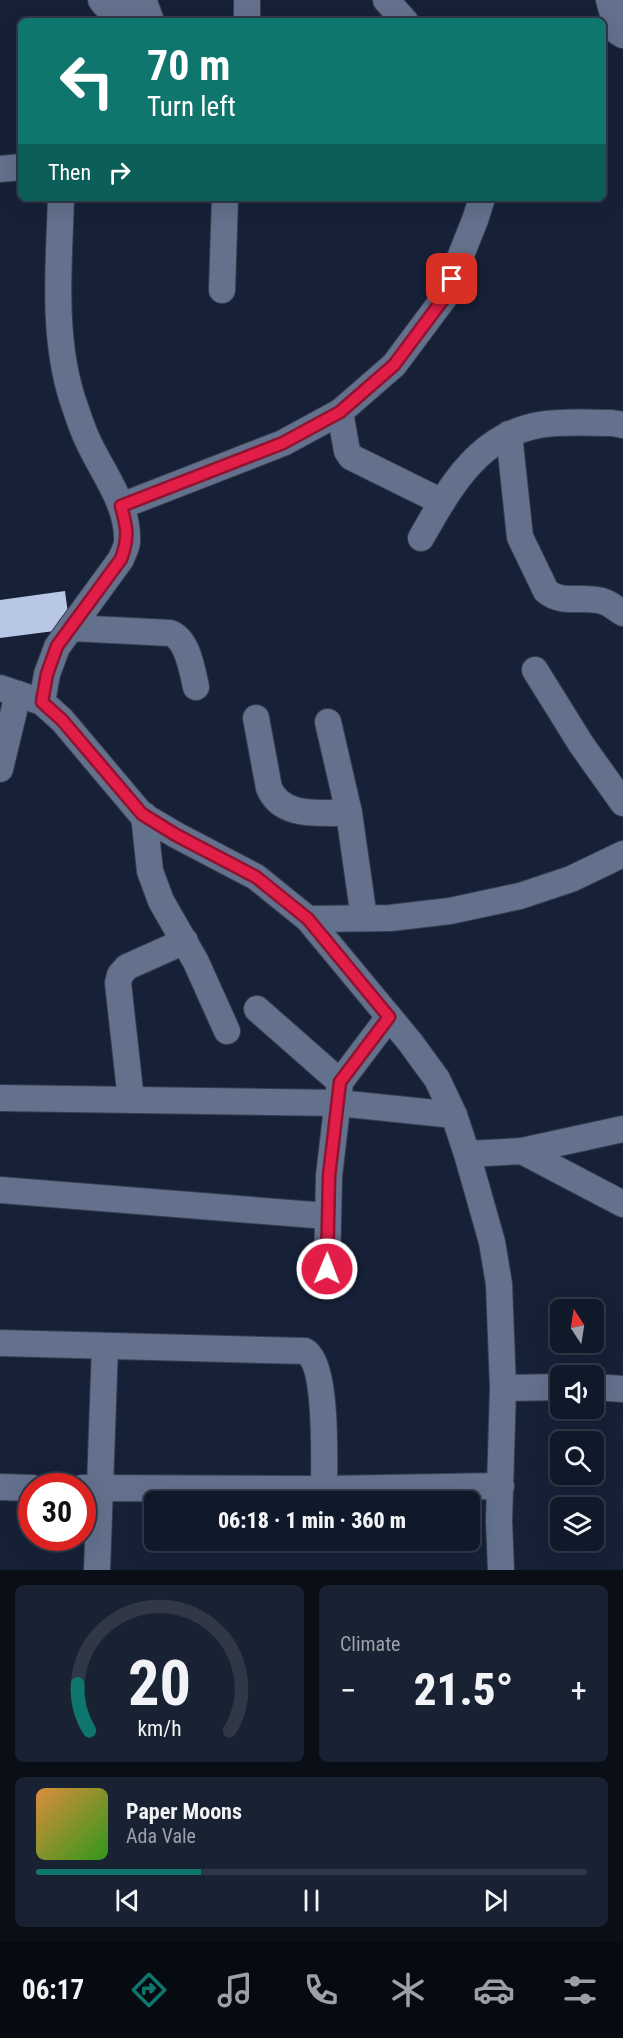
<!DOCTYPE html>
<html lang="en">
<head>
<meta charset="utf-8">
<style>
  body { margin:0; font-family:"Roboto Condensed",sans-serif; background:#192232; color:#f1f3f6; height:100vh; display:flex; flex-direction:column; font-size:22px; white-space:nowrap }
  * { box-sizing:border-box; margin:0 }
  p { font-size:20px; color:#9ca0a8 }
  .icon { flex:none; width:33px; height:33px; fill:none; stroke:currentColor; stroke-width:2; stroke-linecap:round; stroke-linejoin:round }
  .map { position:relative; height:1570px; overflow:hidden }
  .sheet { display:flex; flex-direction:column; gap:15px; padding:15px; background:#090e17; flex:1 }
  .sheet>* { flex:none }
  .banner { position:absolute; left:18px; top:18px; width:588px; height:183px; border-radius:9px; box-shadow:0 6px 24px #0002,0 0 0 2px #303847; background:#0f766e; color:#fff; overflow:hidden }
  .needle { width:39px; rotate:348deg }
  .fabs { position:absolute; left:550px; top:1299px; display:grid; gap:12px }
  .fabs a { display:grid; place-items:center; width:54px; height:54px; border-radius:9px; background:#10192a; box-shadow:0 6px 24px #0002,0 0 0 2px #303847; font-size:30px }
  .speed { position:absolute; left:18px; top:1473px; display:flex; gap:12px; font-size:30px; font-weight:700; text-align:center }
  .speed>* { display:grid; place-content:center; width:78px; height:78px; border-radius:50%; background:#10192a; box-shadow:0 6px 24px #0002,0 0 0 2px #303847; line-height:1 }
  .speed .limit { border:9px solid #d22; background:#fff; color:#111 }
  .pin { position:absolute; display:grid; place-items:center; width:51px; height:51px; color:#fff; margin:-26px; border-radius:12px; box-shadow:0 3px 9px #0006 }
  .me { position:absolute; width:66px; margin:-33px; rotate:1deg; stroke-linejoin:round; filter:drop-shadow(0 0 4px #0008) }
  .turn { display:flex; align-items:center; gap:21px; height:126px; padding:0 30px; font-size:27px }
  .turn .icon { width:78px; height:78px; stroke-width:2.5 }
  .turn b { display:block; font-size:42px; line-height:51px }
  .then { display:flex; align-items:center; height:57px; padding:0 30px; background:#0003; gap:12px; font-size:22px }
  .big { font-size:45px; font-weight:800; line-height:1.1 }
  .sheet .card { flex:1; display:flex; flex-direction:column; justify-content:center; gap:9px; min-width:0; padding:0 21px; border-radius:9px; background:#192232 }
  .sheet .dial { align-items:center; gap:0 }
  .dial svg { height:156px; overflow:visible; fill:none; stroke:#303847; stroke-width:7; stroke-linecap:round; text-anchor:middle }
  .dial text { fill:#f1f3f6; stroke:none }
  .song { display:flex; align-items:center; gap:18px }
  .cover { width:72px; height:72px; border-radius:9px; background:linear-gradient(135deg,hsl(30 70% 55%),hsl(110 70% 35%)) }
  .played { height:6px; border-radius:3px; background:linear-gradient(90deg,#0f766e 30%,#303847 30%) }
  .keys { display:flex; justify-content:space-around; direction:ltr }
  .heat { display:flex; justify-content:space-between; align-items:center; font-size:33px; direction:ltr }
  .sheet .tiles { flex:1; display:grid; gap:15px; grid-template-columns:1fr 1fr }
  .card:last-child { grid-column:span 2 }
  .trip { position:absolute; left:144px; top:1491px; width:336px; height:60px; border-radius:9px; background:#10192a; box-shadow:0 6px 24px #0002,0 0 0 2px #303847; font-weight:800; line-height:60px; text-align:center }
  .tabs { display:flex; height:96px; justify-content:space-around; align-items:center; background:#060a11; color:#9ca0a8 }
  .tabs .icon { width:42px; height:42px }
  .tabs .current { color:#0f766e }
  .tabs b { font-size:27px; color:#f1f3f6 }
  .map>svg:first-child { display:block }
  .building { fill:#b7c7e5 }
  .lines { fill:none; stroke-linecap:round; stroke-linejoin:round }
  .minor-casing { stroke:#363d50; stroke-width:28 }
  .minor { stroke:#63718d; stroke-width:26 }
  .route-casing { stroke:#92132f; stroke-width:15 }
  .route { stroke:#e11d48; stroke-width:10 }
</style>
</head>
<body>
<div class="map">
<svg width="623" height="1570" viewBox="0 0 623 1570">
  <rect width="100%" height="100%" fill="#162138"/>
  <polygon class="building" points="65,591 70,629 0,638 0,600"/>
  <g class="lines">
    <defs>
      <g id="minor">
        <polyline points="101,0 105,5 138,5 146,7 151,21"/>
        <polyline points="386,0 405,21"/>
        <polyline points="609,0 618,32 623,35"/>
        <polyline points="247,21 247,0"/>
        <polyline points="0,169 21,167"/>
        <polyline points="222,290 225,198"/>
        <polyline points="340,412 347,451 351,457 442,502"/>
        <path d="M509,434L520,537L546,591C562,605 583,595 602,601C610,603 616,609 623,613"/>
        <polyline points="121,506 283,443 340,412 394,365 444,298 475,220 482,198"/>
        <path d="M421,538C449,489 477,436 539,425C562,421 588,423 612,423L623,425"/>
        <path d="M71,628L170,633C188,639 192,670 196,687"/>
        <polyline points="535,670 581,744 623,803"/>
        <polyline points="0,688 42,702 62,720 142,815 176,835 256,877 308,919 410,1042 437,1079 454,1115 467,1154 492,1242 499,1284 503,1388 499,1521 501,1570"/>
        <path d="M42,702L47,674L57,647L121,559C123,553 127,547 127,542C129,505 102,472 88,441C81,427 77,412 72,398C52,334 59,264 61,198"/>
        <path d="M256,718L269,788C282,819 321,812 349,813"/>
        <polyline points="328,722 349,813 364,918"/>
        <polyline points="0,769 18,694"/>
        <polyline points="144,815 150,871 161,901 196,962 227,1031"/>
        <polyline points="308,919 390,918 450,911 520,896 571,879 623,854"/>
        <polyline points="257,1009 340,1082"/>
        <polyline points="0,1098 338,1103 454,1115"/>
        <polyline points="131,1100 118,983 120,975 127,967 185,941"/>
        <polyline points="522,1151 623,1129"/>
        <polyline points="467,1154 522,1151 623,1204"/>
        <polyline points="0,1190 327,1216"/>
        <polyline points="327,1269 329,1176 340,1082 389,1017"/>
        <path d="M0,1343L305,1351C328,1365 324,1462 324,1489"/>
        <polyline points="594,1387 623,1389"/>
        <polyline points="503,1388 561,1387"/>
        <polyline points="0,1487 32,1488"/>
        <polyline points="82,1488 324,1489 501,1486"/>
        <polyline points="97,1570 105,1346"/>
      </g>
    </defs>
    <use href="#minor" class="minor-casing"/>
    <use href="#minor" class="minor"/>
  </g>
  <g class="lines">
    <defs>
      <path id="route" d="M327,1269L329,1176L340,1082L389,1017L308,919L256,877L176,835L142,814L62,720L42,702L47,674L57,646L121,559C129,538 127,527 121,506L283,443L340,412L394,365L444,298L452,279"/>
    </defs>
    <use href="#route" class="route-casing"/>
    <use href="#route" class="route"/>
  </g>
</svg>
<div class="fabs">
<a><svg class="needle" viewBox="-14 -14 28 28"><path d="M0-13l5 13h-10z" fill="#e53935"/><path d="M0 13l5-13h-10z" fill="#9ca0a8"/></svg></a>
<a><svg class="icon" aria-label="sound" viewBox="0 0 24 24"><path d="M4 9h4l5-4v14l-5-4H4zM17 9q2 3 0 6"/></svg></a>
<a><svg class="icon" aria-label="search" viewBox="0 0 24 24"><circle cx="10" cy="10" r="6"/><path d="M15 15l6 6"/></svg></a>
<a><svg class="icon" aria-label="layers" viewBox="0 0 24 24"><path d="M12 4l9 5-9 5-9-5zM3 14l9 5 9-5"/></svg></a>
</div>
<div class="speed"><div class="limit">30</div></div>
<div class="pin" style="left:452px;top:279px;background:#d93025"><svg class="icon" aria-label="arrive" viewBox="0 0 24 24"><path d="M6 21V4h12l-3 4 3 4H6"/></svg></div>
<svg class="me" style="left:327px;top:1269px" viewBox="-20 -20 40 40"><circle r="17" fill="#e11d48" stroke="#fff" stroke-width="3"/><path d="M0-11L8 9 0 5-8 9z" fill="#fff"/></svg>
<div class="trip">06:18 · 1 min · 360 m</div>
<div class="banner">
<div class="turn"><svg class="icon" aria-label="left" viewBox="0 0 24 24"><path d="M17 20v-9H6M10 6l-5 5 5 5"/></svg><div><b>70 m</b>Turn left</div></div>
<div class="then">Then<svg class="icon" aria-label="right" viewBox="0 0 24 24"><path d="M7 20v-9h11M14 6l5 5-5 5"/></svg></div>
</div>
</div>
<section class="sheet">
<div class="tiles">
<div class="card dial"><svg viewBox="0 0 100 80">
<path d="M14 69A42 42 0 1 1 86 69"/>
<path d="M14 69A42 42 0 0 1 8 45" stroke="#0f766e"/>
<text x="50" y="56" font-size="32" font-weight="700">20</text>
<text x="50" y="72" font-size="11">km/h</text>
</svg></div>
<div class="card"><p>Climate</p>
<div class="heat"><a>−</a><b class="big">21.5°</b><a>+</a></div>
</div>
<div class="card">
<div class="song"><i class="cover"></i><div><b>Paper Moons</b><p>Ada Vale</p></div></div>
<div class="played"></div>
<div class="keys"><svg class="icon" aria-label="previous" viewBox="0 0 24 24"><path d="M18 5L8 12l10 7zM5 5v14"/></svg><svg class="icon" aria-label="pause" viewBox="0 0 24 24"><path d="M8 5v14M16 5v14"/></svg><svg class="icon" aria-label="next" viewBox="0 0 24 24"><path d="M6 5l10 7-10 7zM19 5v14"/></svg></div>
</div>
</div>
</section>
<nav class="tabs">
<b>06:17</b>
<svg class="icon current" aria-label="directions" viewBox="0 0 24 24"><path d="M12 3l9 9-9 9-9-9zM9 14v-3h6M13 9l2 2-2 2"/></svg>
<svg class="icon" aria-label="music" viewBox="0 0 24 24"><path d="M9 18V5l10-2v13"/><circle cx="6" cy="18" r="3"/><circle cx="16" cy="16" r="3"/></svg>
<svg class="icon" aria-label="phone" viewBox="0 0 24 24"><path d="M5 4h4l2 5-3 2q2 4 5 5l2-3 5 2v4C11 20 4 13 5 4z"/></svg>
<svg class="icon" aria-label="climate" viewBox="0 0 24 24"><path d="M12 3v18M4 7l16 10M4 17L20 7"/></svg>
<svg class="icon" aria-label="car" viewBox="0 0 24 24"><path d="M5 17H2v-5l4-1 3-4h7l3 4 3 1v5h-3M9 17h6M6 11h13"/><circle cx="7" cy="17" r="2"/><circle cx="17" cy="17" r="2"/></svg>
<svg class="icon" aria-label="filters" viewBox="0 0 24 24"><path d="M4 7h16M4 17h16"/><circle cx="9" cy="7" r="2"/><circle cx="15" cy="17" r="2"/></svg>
</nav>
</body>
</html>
